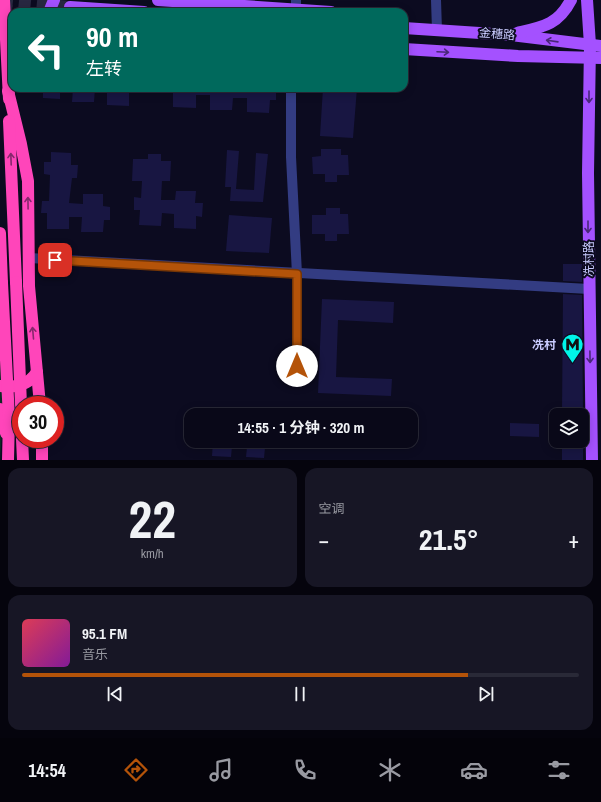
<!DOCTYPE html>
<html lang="zh">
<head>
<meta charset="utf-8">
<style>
  body { margin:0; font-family:"Archivo Narrow","Noto Sans SC",sans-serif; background:#171625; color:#f1f3f6; height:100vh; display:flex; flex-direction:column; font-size:15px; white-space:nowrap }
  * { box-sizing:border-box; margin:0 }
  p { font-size:13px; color:#999aa2 }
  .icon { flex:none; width:22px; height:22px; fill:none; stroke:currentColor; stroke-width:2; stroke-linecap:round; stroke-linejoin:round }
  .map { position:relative; height:460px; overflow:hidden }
  .drawer { display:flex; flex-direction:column; gap:8px; padding:8px; background:#05040d; flex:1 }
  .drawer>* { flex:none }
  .top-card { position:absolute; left:8px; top:8px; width:400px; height:84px; border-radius:12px; box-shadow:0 2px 10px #0003,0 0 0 1px #292937; background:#00695c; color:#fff; overflow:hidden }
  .buttons { position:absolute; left:549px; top:408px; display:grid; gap:8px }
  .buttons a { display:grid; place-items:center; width:40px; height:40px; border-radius:8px; background:#090818; box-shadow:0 2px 10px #0003,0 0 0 1px #292937; font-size:20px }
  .speed { position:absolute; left:12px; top:396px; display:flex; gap:8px; font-size:20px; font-weight:700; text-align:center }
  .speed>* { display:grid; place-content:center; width:52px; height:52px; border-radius:50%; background:#090818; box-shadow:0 2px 10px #0003,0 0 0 1px #292937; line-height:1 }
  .speed .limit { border:6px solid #d22; background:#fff; color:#111 }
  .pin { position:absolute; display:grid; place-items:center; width:34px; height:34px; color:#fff; margin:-17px; border-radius:8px; box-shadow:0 2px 6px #0006 }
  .me { position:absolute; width:44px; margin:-22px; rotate:0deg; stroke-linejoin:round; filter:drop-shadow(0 0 3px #0008) }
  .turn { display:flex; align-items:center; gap:14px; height:84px; padding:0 12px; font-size:18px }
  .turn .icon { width:52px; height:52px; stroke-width:2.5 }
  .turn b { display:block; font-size:28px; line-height:34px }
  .big { font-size:30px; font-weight:700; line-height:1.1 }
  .drawer .card { flex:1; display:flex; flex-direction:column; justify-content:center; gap:6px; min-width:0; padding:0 14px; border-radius:12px; background:#171625 }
  .drawer .dial { align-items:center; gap:0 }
  .dial b { font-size:52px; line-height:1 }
  .song { display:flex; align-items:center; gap:12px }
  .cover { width:48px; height:48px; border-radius:6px; background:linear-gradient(135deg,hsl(350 70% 55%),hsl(290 70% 35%)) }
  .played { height:4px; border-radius:2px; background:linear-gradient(90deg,#b45309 80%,#292937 80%) }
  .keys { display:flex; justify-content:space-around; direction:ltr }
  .heat { display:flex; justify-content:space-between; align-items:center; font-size:22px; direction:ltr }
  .drawer .tiles { flex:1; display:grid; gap:8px; grid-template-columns:1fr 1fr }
  .card:last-child { grid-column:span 2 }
  .trip { position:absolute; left:184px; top:408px; width:234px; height:40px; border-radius:12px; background:#090818; box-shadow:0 2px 10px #0003,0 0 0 1px #292937; font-weight:700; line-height:40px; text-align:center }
  .dock { display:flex; height:64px; justify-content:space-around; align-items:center; background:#04030a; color:#999aa2 }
  .dock .icon { width:28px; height:28px }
  .dock .on { color:#b45309 }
  .dock b { font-size:18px; color:#f1f3f6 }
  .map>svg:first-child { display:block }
  .green { fill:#0e2a25 }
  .building { fill:#181642 }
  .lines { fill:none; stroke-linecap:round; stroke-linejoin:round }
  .major-tunnel { stroke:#282841; stroke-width:12; stroke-dasharray:12 6; stroke-linecap:butt }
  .minor { stroke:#333c82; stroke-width:10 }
  .major { stroke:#a451ff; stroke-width:12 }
  .highway { stroke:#ff45ba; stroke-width:12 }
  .highway-bridge { stroke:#ff45ba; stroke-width:12 }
  .oneway { stroke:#492779 }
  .oneway2 { stroke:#86286d }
  .route-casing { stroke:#753606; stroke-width:10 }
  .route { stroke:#b45309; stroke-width:7 }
  .labels { text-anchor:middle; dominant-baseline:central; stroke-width:4; stroke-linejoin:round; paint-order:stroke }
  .street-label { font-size:12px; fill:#caccff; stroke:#0c0b20 }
  .poi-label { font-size:12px; font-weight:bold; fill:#caccff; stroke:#0c0b20; text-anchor:end }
</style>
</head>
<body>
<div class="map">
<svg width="601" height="460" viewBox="0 0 601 460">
  <rect width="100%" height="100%" fill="#0c0b20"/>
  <polygon class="green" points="0,302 4,406 0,460"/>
  <g class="building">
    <polygon points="43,88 60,88 60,99 43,98"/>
    <polygon points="73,88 95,88 94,102 72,102"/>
    <polygon points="107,88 129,88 129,106 107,105"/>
    <polygon points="173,88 276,88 276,100 270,100 269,113 247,112 247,98 233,98 232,110 210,110 210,95 196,95 196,108 173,107"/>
    <polygon points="323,88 357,88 353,138 320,136"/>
    <polygon points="321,149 341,149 341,155 348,155 349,175 337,175 337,182 325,182 325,174 313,174 312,157 321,156"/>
    <polygon points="227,150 239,151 236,189 254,190 256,153 268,154 263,202 230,201 231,187 225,187"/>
    <polygon points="51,152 71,153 71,165 78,165 77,178 72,178 69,203 83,204 83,194 103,194 103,206 110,207 110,220 104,220 103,232 81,232 82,217 69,217 69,229 47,229 47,213 41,213 42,201 49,201 50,175 44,174 44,162 51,162"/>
    <polygon points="148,154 161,154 161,161 171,161 170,181 162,181 161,200 175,200 176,191 196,191 195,203 203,203 202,217 196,216 196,229 174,228 174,214 162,213 161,226 139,225 140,210 134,210 134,197 141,198 142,181 132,181 133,159 148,159"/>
    <polygon points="326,208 340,208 340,214 348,214 349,234 337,234 337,241 325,241 325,234 312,234 312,215 326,215"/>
    <polygon points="229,215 272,218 269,253 226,251"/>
    <polygon points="563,264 582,264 582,282 563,281"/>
    <polygon points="563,294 582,295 583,415 562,415"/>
    <polygon points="322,299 394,302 393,323 338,320 336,377 392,379 391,396 318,393"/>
    <polygon points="510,423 539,424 539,437 510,436"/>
    <polygon points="213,441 273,441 272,448 265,448 264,458 246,457 247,447 232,446 231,457 212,456"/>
    <rect x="562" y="441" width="21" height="19"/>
  </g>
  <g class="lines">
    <g class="major-tunnel">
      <polyline points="1,0 70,7"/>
      <polyline points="0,10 18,12"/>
    </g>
    <g class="minor">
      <polyline points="296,0 296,9"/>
      <polyline points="436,0 437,30"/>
      <polyline points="291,88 291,157 297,274 297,366"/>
      <polyline points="29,258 589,289"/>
    </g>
    <g class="major">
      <polyline points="158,0 331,12"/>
      <polyline points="587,0 590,45 588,173 592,460"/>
      <polyline points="70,7 144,12"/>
      <polyline points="49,12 54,0"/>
      <polyline points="404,28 511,35 601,46"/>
      <path d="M517,33C543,27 558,25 571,0"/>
      <polyline points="404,49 518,56 601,58"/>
    </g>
    <g class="highway">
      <polyline points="4,0 9,99"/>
      <polyline points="8,91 21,144 28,181 29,286 40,405"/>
      <polyline points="9,121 16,282"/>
      <polyline points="0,233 2,283"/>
      <path d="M0,386C15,388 28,386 37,372"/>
      <polyline points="0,409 6,433"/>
      <polyline points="22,439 23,460"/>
      <polyline points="42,439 42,460"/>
    </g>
    <g class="highway-bridge">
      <polyline points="16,282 21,405"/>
      <polyline points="2,283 9,418 8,460"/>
    </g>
  </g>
  <defs><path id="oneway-shaft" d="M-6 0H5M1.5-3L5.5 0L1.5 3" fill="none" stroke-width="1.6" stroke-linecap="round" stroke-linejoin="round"/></defs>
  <g class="oneway">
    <use href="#oneway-shaft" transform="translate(552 41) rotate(-172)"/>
    <use href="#oneway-shaft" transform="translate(443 52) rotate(3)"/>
    <use href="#oneway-shaft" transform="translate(589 97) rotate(90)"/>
    <use href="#oneway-shaft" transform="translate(588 227) rotate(90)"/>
    <use href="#oneway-shaft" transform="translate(590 357) rotate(89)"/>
  </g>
  <g class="oneway2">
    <use href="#oneway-shaft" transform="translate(11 159) rotate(-92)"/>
    <use href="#oneway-shaft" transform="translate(28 203) rotate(-91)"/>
    <use href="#oneway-shaft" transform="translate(33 333) rotate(-95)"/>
  </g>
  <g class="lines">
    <defs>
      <polyline id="route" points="55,260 297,274 297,366"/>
    </defs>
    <use href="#route" class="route-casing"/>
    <use href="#route" class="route"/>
  </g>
  <defs>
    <symbol id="metro-pin" viewBox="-11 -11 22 30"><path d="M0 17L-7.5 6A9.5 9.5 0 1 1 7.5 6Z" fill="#00f5e9" stroke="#0c0b20"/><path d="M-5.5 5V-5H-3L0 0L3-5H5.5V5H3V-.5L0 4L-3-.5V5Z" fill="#111"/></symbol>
  </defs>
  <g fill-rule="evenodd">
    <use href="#metro-pin" x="560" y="332" width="25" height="34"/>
  </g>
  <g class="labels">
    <g class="street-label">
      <text transform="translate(497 34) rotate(5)">金穗路</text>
      <text transform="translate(589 259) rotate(-90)">冼村路</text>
    </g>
    <g class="poi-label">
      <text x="556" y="345">冼村</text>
    </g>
  </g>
</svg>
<div class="buttons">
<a><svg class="icon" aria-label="layers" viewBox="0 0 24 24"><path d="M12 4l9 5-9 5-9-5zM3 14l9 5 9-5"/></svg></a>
</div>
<div class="speed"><div class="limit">30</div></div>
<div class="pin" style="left:55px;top:260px;background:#d93025"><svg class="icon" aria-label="arrive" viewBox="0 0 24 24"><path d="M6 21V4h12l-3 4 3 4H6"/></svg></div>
<svg class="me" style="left:297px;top:366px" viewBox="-20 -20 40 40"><circle r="19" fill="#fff"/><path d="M0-13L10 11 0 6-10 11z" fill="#b45309"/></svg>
<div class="trip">14:55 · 1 分钟 · 320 m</div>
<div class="top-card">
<div class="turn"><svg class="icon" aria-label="left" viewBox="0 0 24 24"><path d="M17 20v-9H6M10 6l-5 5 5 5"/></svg><div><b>90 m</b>左转</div></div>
</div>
</div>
<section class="drawer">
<div class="tiles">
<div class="card dial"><b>22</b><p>km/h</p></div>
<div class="card"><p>空调</p>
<div class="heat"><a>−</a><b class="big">21.5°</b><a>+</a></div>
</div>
<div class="card">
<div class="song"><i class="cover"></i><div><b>95.1 FM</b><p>音乐</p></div></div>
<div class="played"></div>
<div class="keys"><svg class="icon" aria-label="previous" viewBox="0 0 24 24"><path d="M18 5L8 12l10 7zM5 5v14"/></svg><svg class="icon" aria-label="pause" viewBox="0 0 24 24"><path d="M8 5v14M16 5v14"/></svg><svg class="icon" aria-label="next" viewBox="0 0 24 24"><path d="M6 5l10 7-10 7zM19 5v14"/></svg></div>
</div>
</div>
</section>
<nav class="dock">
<b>14:54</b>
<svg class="icon on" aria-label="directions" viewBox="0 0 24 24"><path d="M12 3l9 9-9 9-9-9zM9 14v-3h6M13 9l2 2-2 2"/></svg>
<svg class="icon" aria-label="music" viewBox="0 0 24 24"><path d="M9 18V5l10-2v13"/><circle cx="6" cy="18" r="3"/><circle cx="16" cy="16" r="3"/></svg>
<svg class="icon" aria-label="phone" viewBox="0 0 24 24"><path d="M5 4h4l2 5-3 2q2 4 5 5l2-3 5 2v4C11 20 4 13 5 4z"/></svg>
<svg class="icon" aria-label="climate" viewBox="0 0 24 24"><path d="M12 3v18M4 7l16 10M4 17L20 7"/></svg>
<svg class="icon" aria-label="car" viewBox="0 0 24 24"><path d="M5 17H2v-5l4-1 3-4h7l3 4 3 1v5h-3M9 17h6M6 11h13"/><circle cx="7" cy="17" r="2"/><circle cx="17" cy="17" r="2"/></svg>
<svg class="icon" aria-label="filters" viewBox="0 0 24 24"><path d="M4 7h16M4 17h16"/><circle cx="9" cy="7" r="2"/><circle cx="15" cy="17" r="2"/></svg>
</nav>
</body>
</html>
